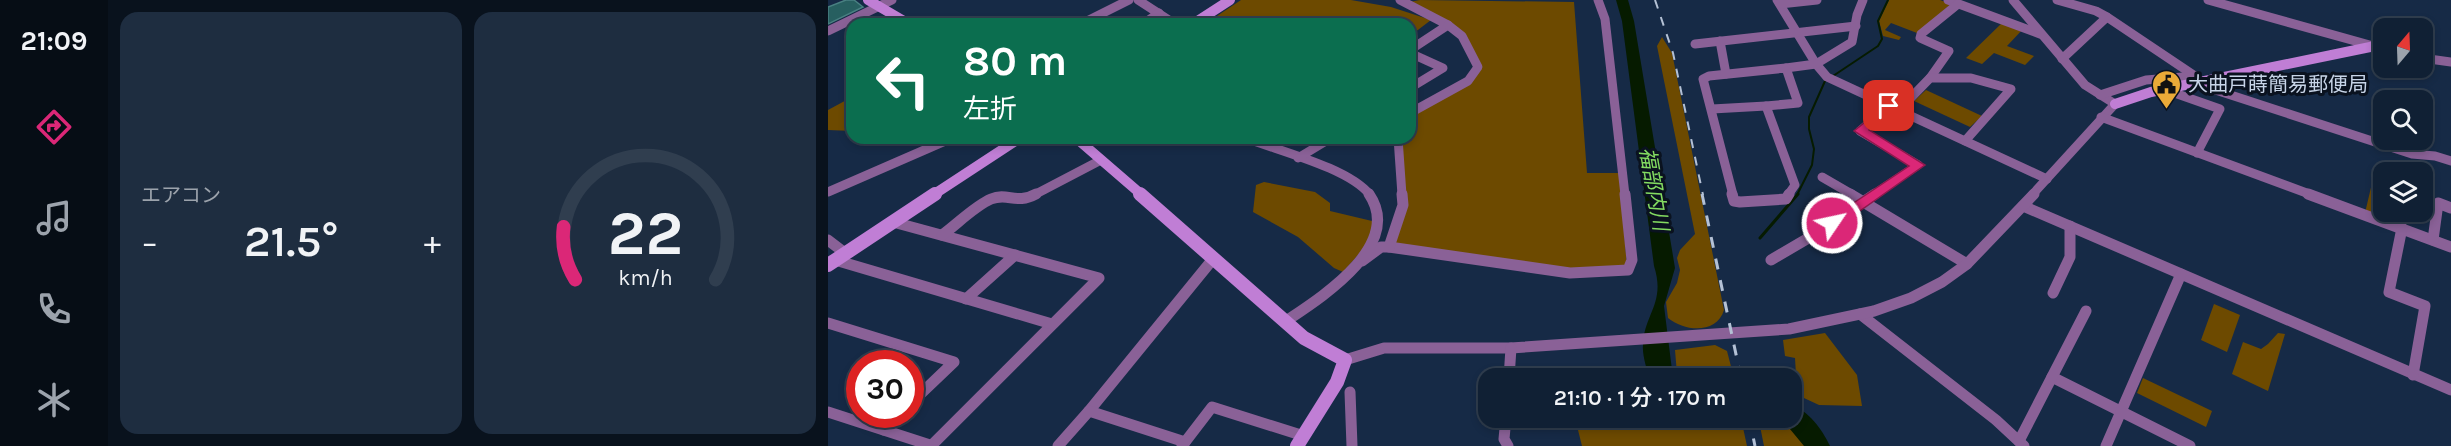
<!DOCTYPE html>
<html lang="ja">
<head>
<meta charset="utf-8">
<style>
  body { margin:0; font-family:Karla,"Noto Sans JP",sans-serif; background:#1e2d40; color:#f1f3f6; height:100vh; display:flex; flex-direction:column; font-size:22px; white-space:nowrap }
  * { box-sizing:border-box; margin:0 }
  p { font-size:20px; color:#9ca3ac }
  .icon { flex:none; width:33px; height:33px; fill:none; stroke:currentColor; stroke-width:2; stroke-linecap:round; stroke-linejoin:round }
  .map { position:relative; flex:1; overflow:hidden }
  .panel { display:flex; flex-direction:column; gap:12px; padding:12px; background:#09121d; width:720px }
  .panel>* { flex:none }
  .hud { position:absolute; left:18px; top:18px; width:570px; height:126px; border-radius:18px; box-shadow:0 3px 9px #0003,0 0 0 2px #303e4f; background:#0b6e4f; color:#fff; overflow:hidden }
  .needle { width:39px; rotate:19deg }
  .buttons { position:absolute; left:1545px; top:18px; display:grid; gap:12px }
  .buttons a { display:grid; place-items:center; width:60px; height:60px; border-radius:12px; background:#102034; box-shadow:0 3px 9px #0003,0 0 0 2px #303e4f; font-size:30px }
  .speed { position:absolute; left:18px; top:350px; display:flex; gap:12px; font-size:30px; font-weight:700; text-align:center }
  .speed>* { display:grid; place-content:center; width:78px; height:78px; border-radius:50%; background:#102034; box-shadow:0 3px 9px #0003,0 0 0 2px #303e4f; line-height:1 }
  .speed .limit { border:9px solid #d22; background:#fff; color:#111 }
  .pin { position:absolute; display:grid; place-items:center; width:51px; height:51px; color:#fff; margin:-26px; border-radius:12px; box-shadow:0 3px 9px #0006 }
  .me { position:absolute; width:66px; margin:-33px; rotate:56deg; stroke-linejoin:round; filter:drop-shadow(0 0 4px #0008) }
  .turn { display:flex; align-items:center; gap:21px; height:126px; padding:0 18px; font-size:27px }
  .turn .icon { width:78px; height:78px; stroke-width:2.5 }
  .turn b { display:block; font-size:42px; line-height:51px }
  .big { font-size:45px; font-weight:600; line-height:1.1 }
  .panel .widget { flex:1; display:flex; flex-direction:column; justify-content:center; gap:9px; min-width:0; padding:0 21px; border-radius:18px; background:#1e2d40 }
  .panel .dial { align-items:center; gap:0 }
  .dial svg { height:156px; overflow:visible; fill:none; stroke:#303e4f; stroke-width:7; stroke-linecap:round; text-anchor:middle }
  .dial text { fill:#f1f3f6; stroke:none }
  .heat { display:flex; justify-content:space-between; align-items:center; font-size:33px; direction:ltr }
  .panel .tiles { flex:1; display:grid; gap:12px; grid-template-columns:repeat(2,1fr) }
  .trip { position:absolute; left:650px; top:368px; width:324px; height:60px; border-radius:18px; background:#102034; box-shadow:0 3px 9px #0003,0 0 0 2px #303e4f; font-weight:600; line-height:60px; text-align:center }
  main { display:flex; flex:1; min-height:0 }
  .tab-bar { display:flex; flex-direction:column; width:108px; justify-content:space-around; align-items:center; background:#060d15; color:#9ca3ac }
  .tab-bar .icon { width:42px; height:42px }
  .tab-bar .current { color:#db2777 }
  .tab-bar b { font-size:27px; color:#f1f3f6 }
  .map>svg:first-child { display:block }
  .green { fill:#6d4a00 }
  .water { fill:#061b00 }
  .lines { fill:none; stroke-linecap:round; stroke-linejoin:round }
  .stream-far1 { stroke:#061b00; stroke-width:2 }
  .stream { stroke:#061b00; stroke-width:3 }
  .river { fill:#061b00; fill-rule:evenodd }
  .building { fill:#275f60; stroke:#498082; stroke-width:1.5 }
  .street-far1 { stroke:#8a6197; stroke-width:9 }
  .street { stroke:#8a6197; stroke-width:11 }
  .secondary-far1 { stroke:#c07ed5; stroke-width:10 }
  .secondary { stroke:#c07ed5; stroke-width:14 }
  .rail-far1 { stroke:#b4c1d5; stroke-width:2; stroke-dasharray:9 9; stroke-linecap:butt }
  .rail { stroke:#b4c1d5; stroke-width:3; stroke-dasharray:11 11; stroke-linecap:butt }
  .route { fill:#db2777; stroke:#8e194d; stroke-width:1.5 }
  .labels { text-anchor:middle; dominant-baseline:central; stroke-width:6; stroke-linejoin:round; paint-order:stroke }
  .poi-label { font-size:20px; fill:#c7d4e7; stroke:#0a121f; text-anchor:start }
  .water-label { font-size:21px; font-style:italic; fill:#83db61; stroke:#0a121f }
</style>
</head>
<body>
<main>
<nav class="tab-bar">
<b>21:09</b>
<svg class="icon current" aria-label="directions" viewBox="0 0 24 24"><path d="M12 3l9 9-9 9-9-9zM9 14v-3h6M13 9l2 2-2 2"/></svg>
<svg class="icon" aria-label="music" viewBox="0 0 24 24"><path d="M9 18V5l10-2v13"/><circle cx="6" cy="18" r="3"/><circle cx="16" cy="16" r="3"/></svg>
<svg class="icon" aria-label="phone" viewBox="0 0 24 24"><path d="M5 4h4l2 5-3 2q2 4 5 5l2-3 5 2v4C11 20 4 13 5 4z"/></svg>
<svg class="icon" aria-label="climate" viewBox="0 0 24 24"><path d="M12 3v18M4 7l16 10M4 17L20 7"/></svg>
</nav>
<section class="panel">
<div class="tiles">
<div class="widget"><p>エアコン</p>
<div class="heat"><a>−</a><b class="big">21.5°</b><a>+</a></div>
</div>
<div class="widget dial"><svg viewBox="0 0 100 80">
<path d="M14 69A42 42 0 1 1 86 69"/>
<path d="M14 69A42 42 0 0 1 8 42" stroke="#db2777"/>
<text x="50" y="56" font-size="32" font-weight="700">22</text>
<text x="50" y="72" font-size="11">km/h</text>
</svg></div>
</div>
</section>
<div class="map">
<svg width="1623" height="446" viewBox="0 0 1623 446">
  <rect width="100%" height="100%" fill="#162a46"/>
  <g class="green">
    <polygon points="413,0 523,0 563,7 603,20 582,36 582,24 377,24"/>
    <polygon points="592,0 746,2 759,173 791,173 799,266 741,272 564,246 576,207 573,138 582,138 582,116 651,72 634,33 581,2"/>
    <polygon points="1061,0 1112,0 1123,4 1089,33 1063,23 1057,30 1073,37 1071,40 1055,36 1051,21"/>
    <polygon points="1175,22 1195,29 1179,46 1206,56 1197,65 1166,53 1154,64 1138,58"/>
    <path d="M834,37L844,53L896,310C889,334 857,332 840,318L838,302L849,283L852,270L849,258L852,250L867,234L829,46Z"/>
    <polygon points="1098,90 1154,116 1142,127 1086,101"/>
    <polygon points="24,97 24,131 0,130 0,110"/>
    <polygon points="1548,166 1568,172 1556,172 1556,212 1573,212 1570,225 1537,213"/>
    <path d="M436,182L487,192L502,203V211L544,221C546,241 527,258 515,272L506,268L470,237L425,212L428,185Z"/>
    <polygon points="1386,304 1412,315 1399,352 1373,340"/>
    <polygon points="997,333 1029,375 1034,406 991,405 963,392 962,378 968,375 967,358 957,356 955,340"/>
    <polygon points="1450,333 1457,334 1440,391 1404,374 1415,342 1433,349 1440,344"/>
    <polygon points="887,345 899,351 906,378 852,378 849,374 847,350"/>
    <polygon points="1315,378 1384,411 1378,427 1309,393"/>
    <polygon points="775,417 869,417 886,421 903,420 914,423 919,446 754,446 749,426 754,421"/>
    <polygon points="950,418 972,429 983,446 936,446 931,421"/>
  </g>
  <path class="water" d="M788,0H800L806,21L847,268L836,306L845,378H821C819,369 814,355 815,345C816,314 838,303 826,266L794,21Z"/>
  <g class="lines">
    <g class="stream-far1">
      <polyline points="1005,76 1050,46 1054,39 1050,21 1060,0"/>
      <polyline points="969,195 984,165 986,149 981,129 981,117 997,81"/>
    </g>
    <polyline class="stream" points="932,238 970,194"/>
    <path class="river" d="M963,405C981,411 994,429 1002,446H976L952,417H963Z"/>
  </g>
  <polygon class="building" points="18,0 26,0 35,7 0,24 0,7"/>
  <g class="lines">
    <g class="street-far1">
      <polyline points="310,0 347,24"/>
      <polyline points="572,0 620,25 582,50"/>
      <polyline points="770,0 777,19 797,195"/>
      <polyline points="949,0 988,64 999,77 1219,179"/>
      <polyline points="1120,0 1212,34"/>
      <polyline points="1185,0 1257,85 1287,104 1204,195"/>
      <polyline points="1229,0 1268,11 1279,17 1367,76"/>
      <polyline points="1380,0 1556,49"/>
      <polyline points="952,4 989,0"/>
      <polyline points="253,24 301,0"/>
      <polyline points="315,24 331,13"/>
      <polyline points="0,31 64,0"/>
      <polyline points="892,41 898,74"/>
      <polyline points="867,44 1028,26"/>
      <polyline points="582,53 615,68 582,88"/>
      <polyline points="1594,58 1623,62"/>
      <polyline points="1234,59 1279,17"/>
      <polyline points="958,68 988,64 1024,42 1029,15 1035,0"/>
      <polyline points="1102,78 1121,51 1092,38 1093,34 1130,4"/>
      <polyline points="1366,83 1584,154 1607,156 1623,161"/>
      <polyline points="1335,89 1392,109 1369,153"/>
      <polyline points="1272,95 1318,80 1367,76"/>
      <polyline points="884,109 938,106"/>
      <polyline points="1070,111 1102,78 1143,78 1183,89 1137,141"/>
      <polyline points="582,113 640,81 650,67 634,36 620,25"/>
      <polyline points="1273,117 1484,195"/>
      <path d="M418,138C451,151 521,168 542,195"/>
      <polyline points="570,138 574,195"/>
      <polyline points="470,158 503,138"/>
      <polyline points="994,177 1025,195"/>
      <polyline points="0,192 124,138"/>
      <polyline points="206,195 273,160"/>
      <polyline points="905,195 875,79 881,76 958,68 970,103 938,106 967,185 960,195"/>
      <polyline points="1045,195 1090,165 1032,131 1061,106"/>
    </g>
    <g class="street">
      <polyline points="904,194 906,201 912,202 958,199 961,194"/>
      <polyline points="1022,194 1139,264"/>
      <polyline points="1480,194 1623,247"/>
      <polyline points="1195,206 1623,390"/>
      <polyline points="65,222 271,278 103,446"/>
      <polyline points="1574,228 1561,292 1597,306 1585,375"/>
      <path d="M114,235C128,225 148,205 163,199C180,192 188,205 208,194"/>
      <polyline points="0,240 17,253"/>
      <polyline points="1605,240 1610,203 1623,208"/>
      <polyline points="561,247 742,273 800,270 804,260 797,194"/>
      <polyline points="7,260 224,324"/>
      <polyline points="943,260 989,233 1047,194"/>
      <polyline points="534,261 553,247 561,247 575,205 574,194"/>
      <polyline points="1225,293 1242,257 1242,226"/>
      <polyline points="138,299 187,255"/>
      <polyline points="1032,314 1168,420 1196,446"/>
      <path d="M458,321C494,297 576,245 541,194"/>
      <polyline points="0,323 126,362 82,404"/>
      <polyline points="517,360 556,348 683,348 961,329 1046,311 1083,298 1114,282 1139,264 1206,194"/>
      <polyline points="1224,377 1362,446"/>
      <polyline points="681,378 683,348"/>
      <polyline points="522,392 524,446"/>
      <polyline points="261,411 385,259"/>
      <polyline points="0,412 105,446"/>
      <polyline points="678,417 676,439 680,446"/>
      <polyline points="56,430 72,414"/>
      <polyline points="1191,441 1258,311"/>
      <polyline points="230,446 261,411 357,442"/>
      <polyline points="354,446 384,407 476,436"/>
      <polyline points="1278,446 1353,274"/>
    </g>
    <g class="secondary-far1">
      <polyline points="40,0 81,24"/>
      <polyline points="365,24 402,0"/>
      <polyline points="1287,104 1323,92 1547,46"/>
      <polyline points="248,138 314,195"/>
      <polyline points="105,195 192,138"/>
    </g>
    <g class="secondary">
      <polyline points="312,194 476,338 517,360 509,382 469,446"/>
      <polyline points="0,265 107,194"/>
    </g>
    <polyline class="rail-far1" points="827,0 845,53 875,195"/>
    <g class="rail">
      <polyline points="874,194 913,378"/>
      <polyline points="921,417 927,446"/>
    </g>
  </g>
  <polygon class="route" points="1061,103 1067,106 1065,109 1041,130 1097,165 1009,227 1000,227 998,223 1000,220 1081,166 1026,131"/>
  <defs>
    <symbol id="civic-pin" viewBox="-11 -11 22 30"><path d="M0 17L-7.5 6A9.5 9.5 0 1 1 7.5 6Z" fill="#eaaa38" stroke="#0a121f"/><path d="M-.6-6.5H3V-4.5H.6V-3L4-1V1h2V6H-6V1h2V-1L-.6-3ZM-1.2 2.5V6h2.4V2.5Z" fill="#111"/></symbol>
  </defs>
  <g fill-rule="evenodd">
    <use href="#civic-pin" x="1322" y="68" width="33" height="45"/>
  </g>
  <g class="labels">
    <g class="poi-label">
      <text x="1360" y="84">大曲戸蒔簡易郵便局</text>
    </g>
    <g class="water-label">
      <text transform="translate(826 189) rotate(80)">福部内川</text>
    </g>
  </g>
</svg>
<div class="buttons">
<a><svg class="needle" viewBox="-14 -14 28 28"><path d="M0-13l5 13h-10z" fill="#e53935"/><path d="M0 13l5-13h-10z" fill="#9ca3ac"/></svg></a>
<a><svg class="icon" aria-label="search" viewBox="0 0 24 24"><circle cx="10" cy="10" r="6"/><path d="M15 15l6 6"/></svg></a>
<a><svg class="icon" aria-label="layers" viewBox="0 0 24 24"><path d="M12 4l9 5-9 5-9-5zM3 14l9 5 9-5"/></svg></a>
</div>
<div class="speed"><div class="limit">30</div></div>
<div class="pin" style="left:1061px;top:106px;background:#d93025"><svg class="icon" aria-label="arrive" viewBox="0 0 24 24"><path d="M6 21V4h12l-3 4 3 4H6"/></svg></div>
<svg class="me" style="left:1004px;top:223px" viewBox="-20 -20 40 40"><circle r="17" fill="#db2777" stroke="#fff" stroke-width="3"/><path d="M0-11L8 9 0 5-8 9z" fill="#fff"/></svg>
<div class="trip">21:10 · 1 分 · 170 m</div>
<div class="hud">
<div class="turn"><svg class="icon" aria-label="left" viewBox="0 0 24 24"><path d="M17 20v-9H6M10 6l-5 5 5 5"/></svg><div><b>80 m</b>左折</div></div>
</div>
</div>
</main>
</body>
</html>
